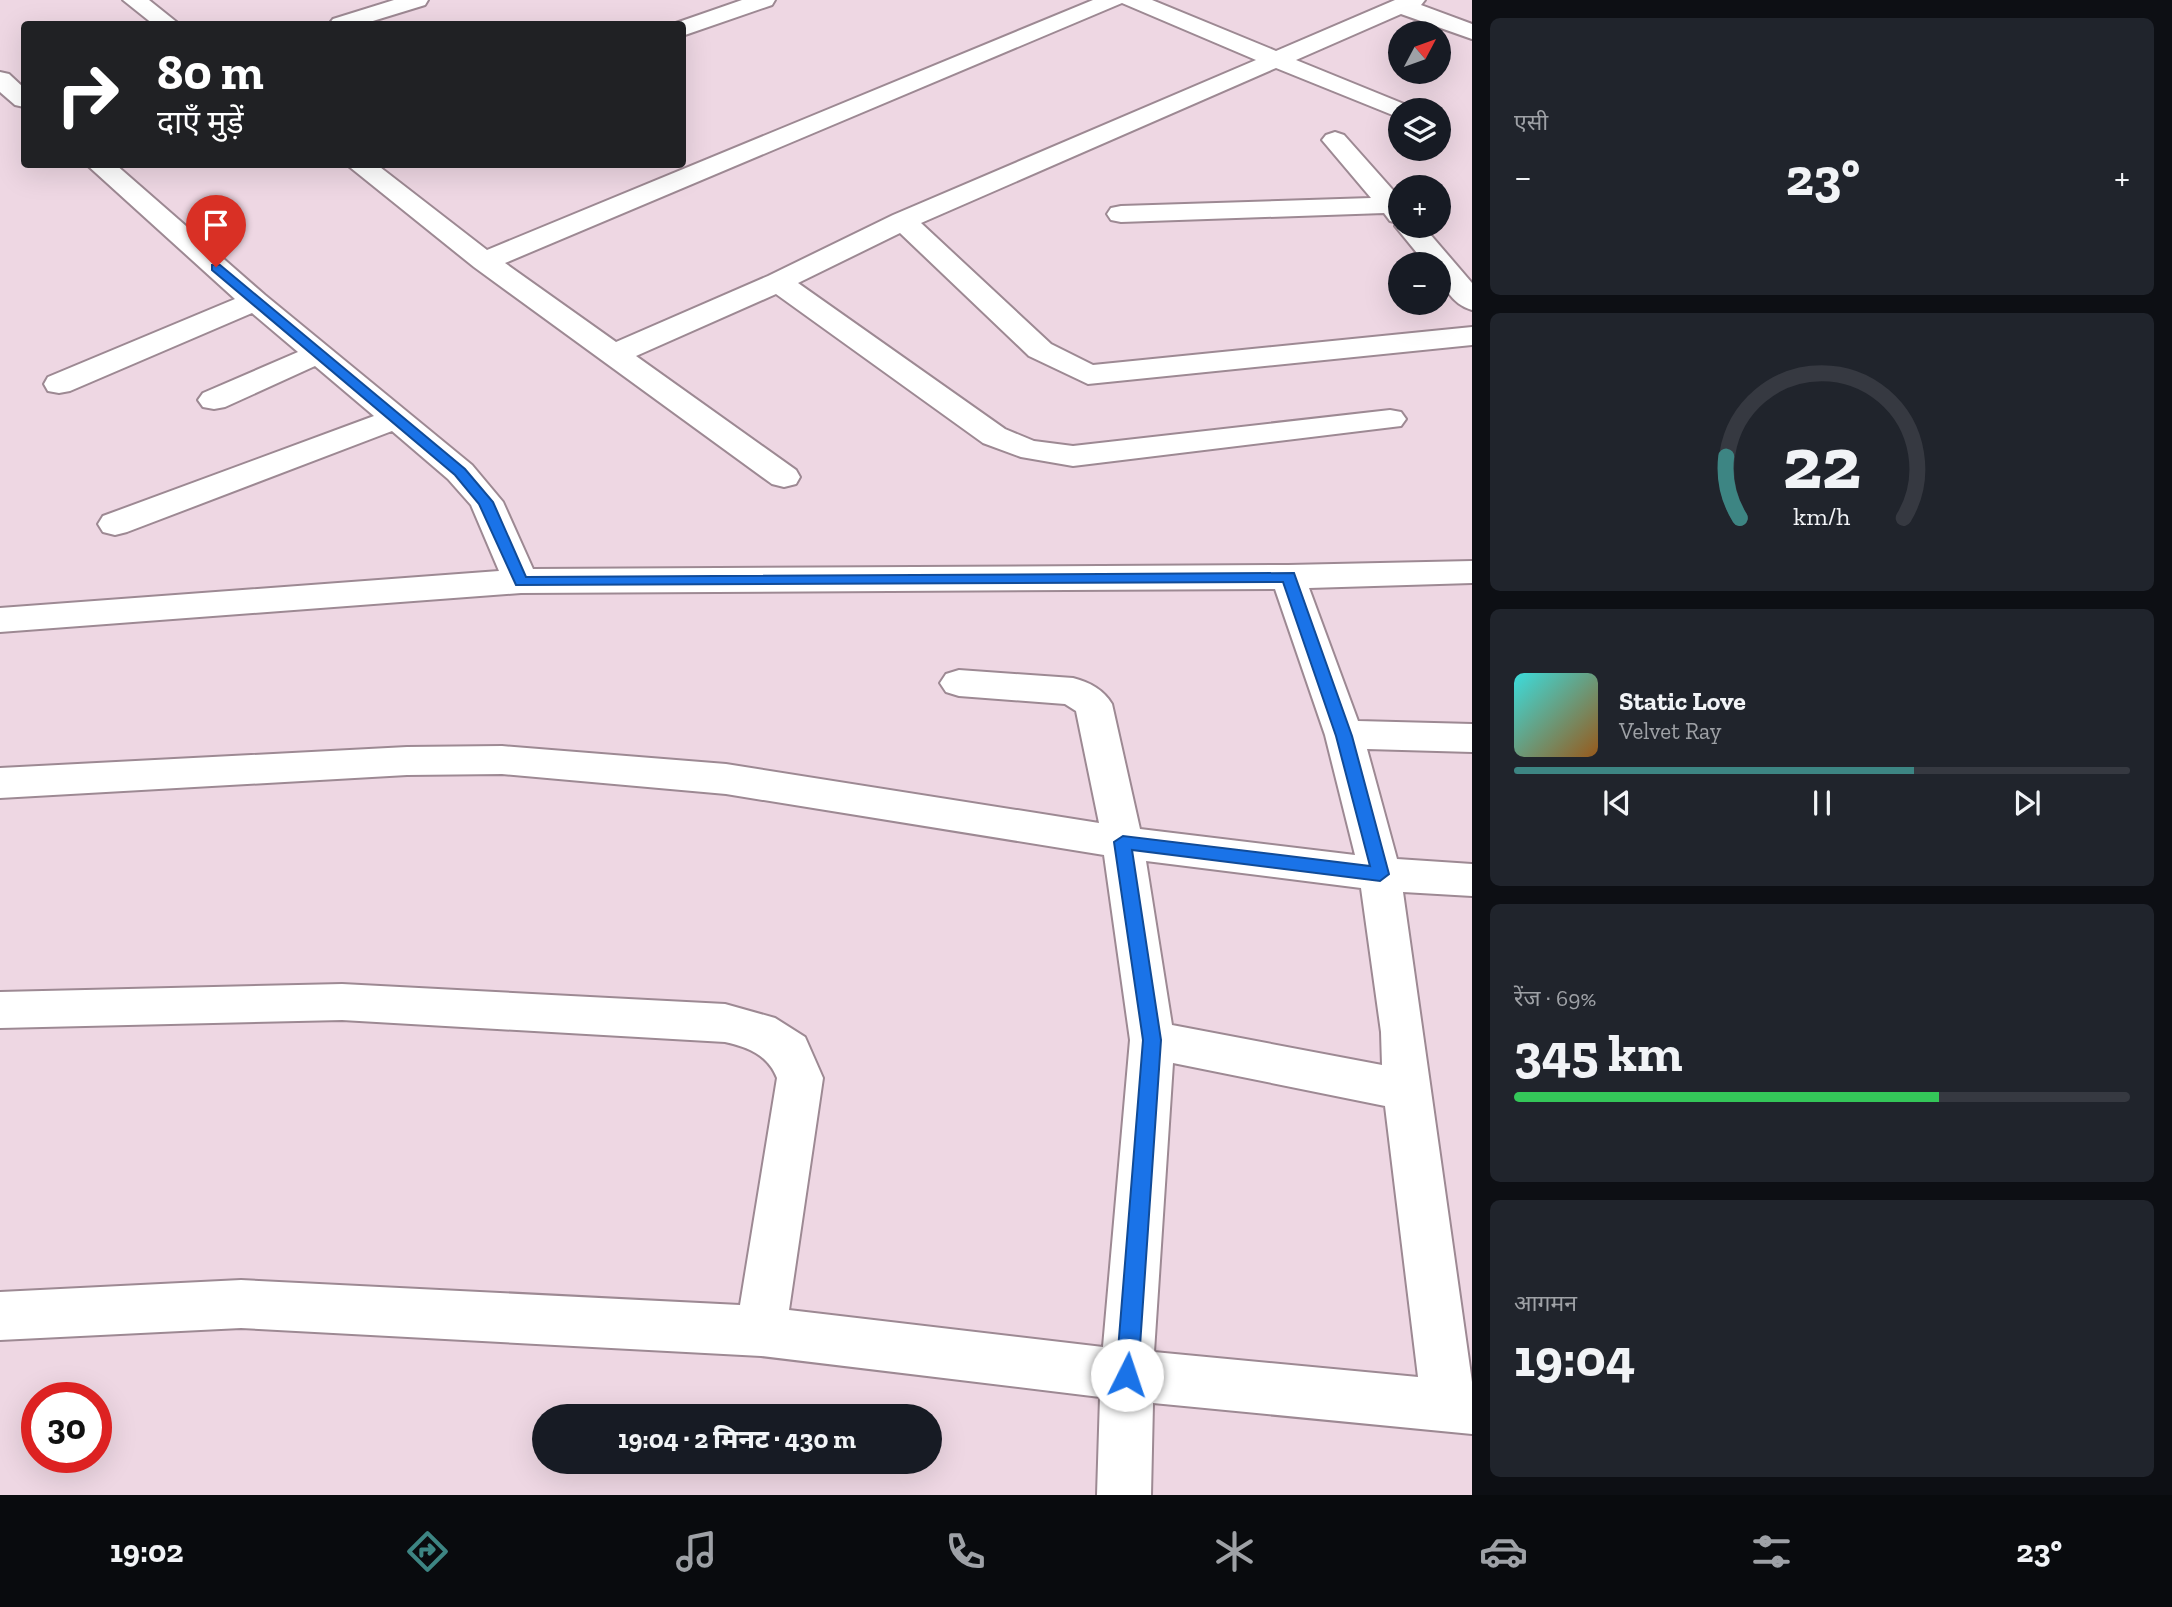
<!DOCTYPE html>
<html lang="hi">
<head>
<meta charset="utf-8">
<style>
  body { margin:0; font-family:"Zilla Slab","Noto Sans Devanagari",serif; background:#20242c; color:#f1f3f6; height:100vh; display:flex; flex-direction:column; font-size:26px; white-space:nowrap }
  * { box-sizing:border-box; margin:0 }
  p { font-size:23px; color:#9ea1a6 }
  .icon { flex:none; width:38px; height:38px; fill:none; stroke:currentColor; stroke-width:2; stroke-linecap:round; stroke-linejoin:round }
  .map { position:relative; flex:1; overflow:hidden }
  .panel { display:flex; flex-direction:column; gap:18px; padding:18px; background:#0d0f14; width:700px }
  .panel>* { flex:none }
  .guide { position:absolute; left:21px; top:21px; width:665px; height:147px; border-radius:7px; box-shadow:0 7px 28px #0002; background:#202124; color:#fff; overflow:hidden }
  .needle { width:46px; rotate:49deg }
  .controls { position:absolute; left:1388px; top:21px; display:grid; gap:14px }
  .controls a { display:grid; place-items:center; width:63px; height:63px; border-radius:50%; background:#171b24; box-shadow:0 7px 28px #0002; font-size:35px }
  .speed { position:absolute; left:21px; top:1382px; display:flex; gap:14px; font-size:35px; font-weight:700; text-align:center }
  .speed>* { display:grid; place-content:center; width:91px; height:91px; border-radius:50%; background:#171b24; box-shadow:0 7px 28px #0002; line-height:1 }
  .speed .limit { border:10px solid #d22; background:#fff; color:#111 }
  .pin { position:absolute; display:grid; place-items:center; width:60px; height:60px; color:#fff; margin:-72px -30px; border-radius:50% 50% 50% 0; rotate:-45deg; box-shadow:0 0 7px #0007 }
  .pin .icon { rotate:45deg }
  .me { position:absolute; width:77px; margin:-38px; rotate:4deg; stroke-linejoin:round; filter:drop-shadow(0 0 5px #0008) }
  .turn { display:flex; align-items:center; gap:24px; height:147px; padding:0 21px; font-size:32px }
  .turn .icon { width:91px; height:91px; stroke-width:2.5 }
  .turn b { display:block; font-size:49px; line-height:60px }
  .big { font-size:52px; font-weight:800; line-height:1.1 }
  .panel .widget { flex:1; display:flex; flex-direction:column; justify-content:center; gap:10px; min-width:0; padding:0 24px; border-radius:10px; background:#20242c }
  .panel .dial { align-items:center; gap:0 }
  .dial svg { height:182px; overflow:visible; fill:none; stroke:#363941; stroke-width:7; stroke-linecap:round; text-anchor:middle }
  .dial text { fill:#f1f3f6; stroke:none }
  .song { display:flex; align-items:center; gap:21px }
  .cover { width:84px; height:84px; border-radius:10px; background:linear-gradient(135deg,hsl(180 70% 55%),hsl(30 70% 35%)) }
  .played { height:7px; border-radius:4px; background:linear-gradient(90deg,#3d8583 65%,#363941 65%) }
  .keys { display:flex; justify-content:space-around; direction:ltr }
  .heat { display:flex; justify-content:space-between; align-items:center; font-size:38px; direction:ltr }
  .charge { height:10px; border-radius:5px; background:linear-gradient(90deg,#34c759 69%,#363941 0) }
  .trip { position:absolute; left:532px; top:1404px; width:410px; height:70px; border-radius:35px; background:#171b24; box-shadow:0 7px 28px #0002; font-weight:800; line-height:70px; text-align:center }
  .menu { display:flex; height:112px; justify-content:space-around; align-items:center; background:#090b0e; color:#9ea1a6 }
  .menu .icon { width:49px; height:49px }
  .menu .active { color:#3d8583 }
  .menu b { font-size:32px; color:#f1f3f6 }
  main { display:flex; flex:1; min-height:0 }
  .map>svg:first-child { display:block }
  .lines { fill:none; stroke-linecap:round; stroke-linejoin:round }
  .minor-casing { stroke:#9d8993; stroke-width:4 }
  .minor { fill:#fff; fill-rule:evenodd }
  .route { fill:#1a73e8; stroke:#114b97; stroke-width:2 }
</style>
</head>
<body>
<main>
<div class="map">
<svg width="1472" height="1495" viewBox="0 0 1472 1495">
  <rect width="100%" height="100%" fill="#eed7e3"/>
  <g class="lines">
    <defs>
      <g id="minor">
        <polygon points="123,0 149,0 179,24 153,24"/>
        <polygon points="394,0 428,0 425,5 363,24 329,24 333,19"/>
        <polygon points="742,0 775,0 772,5 682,36 682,24 673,24"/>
        <path d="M1093,0H1152L1276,51L1395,0H1425L1421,5L1472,24V39L1401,14L1296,60L1409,106L1412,110H1400V118L1276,68L921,223L1051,344L1093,365L1472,327V345L1088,384L1029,356L900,233L798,283L1005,429L1034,441L1073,446L1390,410L1401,412L1406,419L1401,426L1073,466L1021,457L983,443L776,294L636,356L796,470L800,477L796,484L784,487L772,484L474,267L346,164H376L487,250ZM1122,3L1256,60L893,215L768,276L616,342L505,263Z"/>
        <polygon points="0,72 9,74 24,88 24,107 15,105 0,92"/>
        <path d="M1335,132L1344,135L1400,198V226H1423L1472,283V310C1453,305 1438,283 1438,264H1426L1395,226L1398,223L1390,221L1384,213L1121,222L1111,220L1107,214L1111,208L1121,206L1371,198L1322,140L1326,135Z"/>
        <path d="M86,164H115L265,295L472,465L503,502L533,569L1288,565L1472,561V583L1309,588L1358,721L1472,724V752L1367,749L1397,859L1472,864V896L1403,892L1472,1382V1434L1153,1403L1151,1495H1097L1100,1397L761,1356L241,1328L0,1340V1292L241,1280L740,1305L777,1078C768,1055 748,1047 725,1042L342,1020L0,1028V992L342,984L725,1004L775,1018L805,1037L823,1078L789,1310L1103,1347L1130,1040L1104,855L726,794L502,774L407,775L0,798V768L407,747L502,746L726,764L1099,823L1076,711L1065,704L959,696L946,692L940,683L946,674L959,670L1073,678C1089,682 1103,689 1112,704L1140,829L1355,855L1325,735L1275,589L521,593L0,632V608L499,571L471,505L448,479L392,431L127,532L115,535L103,532L98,524L103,516L374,416L315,366L225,407L214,409L203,407L198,400L203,393L298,352L252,313L70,391L59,393L48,391L44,384L48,377L235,299ZM1146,861L1361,888L1381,1032L1382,1065L1172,1025ZM1173,1063L1385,1106L1418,1377L1154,1352Z"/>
      </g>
    </defs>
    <use href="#minor" class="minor-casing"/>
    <use href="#minor" class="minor"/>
  </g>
  <polygon class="route" points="212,265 220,265 465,469 493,502 526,577 1294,573 1352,736 1389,874 1380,881 1132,850 1161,1040 1138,1375 1135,1382 1127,1386 1120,1382 1116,1375 1143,1040 1114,842 1123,836 1370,866 1336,736 1283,582 516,585 479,504 455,475 212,270"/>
</svg>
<div class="controls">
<a><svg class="needle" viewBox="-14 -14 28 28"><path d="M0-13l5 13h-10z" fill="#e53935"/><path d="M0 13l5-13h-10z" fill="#9ea1a6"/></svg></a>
<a><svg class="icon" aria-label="layers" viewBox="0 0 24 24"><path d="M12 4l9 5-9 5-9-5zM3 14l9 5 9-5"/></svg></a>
<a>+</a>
<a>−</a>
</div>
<div class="speed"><div class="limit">30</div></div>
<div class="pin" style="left:216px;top:267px;background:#d93025"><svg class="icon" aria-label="arrive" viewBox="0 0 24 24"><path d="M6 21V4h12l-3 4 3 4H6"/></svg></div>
<svg class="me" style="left:1127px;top:1375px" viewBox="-20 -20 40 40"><circle r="19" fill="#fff"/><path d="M0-13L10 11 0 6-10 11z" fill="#1a73e8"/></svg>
<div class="trip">19:04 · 2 मिनट · 430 m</div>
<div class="guide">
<div class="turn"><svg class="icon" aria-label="right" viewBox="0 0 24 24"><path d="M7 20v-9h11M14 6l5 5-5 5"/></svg><div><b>80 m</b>दाएँ मुड़ें</div></div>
</div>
</div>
<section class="panel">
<div class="widget"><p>एसी</p>
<div class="heat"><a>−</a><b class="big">23°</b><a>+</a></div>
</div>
<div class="widget dial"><svg viewBox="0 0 100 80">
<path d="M14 69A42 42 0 1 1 86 69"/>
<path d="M14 69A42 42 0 0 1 8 42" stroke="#3d8583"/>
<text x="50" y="56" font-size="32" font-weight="700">22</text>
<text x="50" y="72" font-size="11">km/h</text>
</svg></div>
<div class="widget">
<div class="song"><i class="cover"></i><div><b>Static Love</b><p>Velvet Ray</p></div></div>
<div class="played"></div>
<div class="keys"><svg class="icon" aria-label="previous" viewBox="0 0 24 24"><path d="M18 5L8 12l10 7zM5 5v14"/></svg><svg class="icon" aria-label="pause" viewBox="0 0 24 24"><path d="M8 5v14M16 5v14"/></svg><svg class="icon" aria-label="next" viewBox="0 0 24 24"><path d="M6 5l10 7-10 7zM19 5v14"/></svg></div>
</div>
<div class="widget"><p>रेंज · 69%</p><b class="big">345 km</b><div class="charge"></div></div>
<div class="widget"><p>आगमन</p><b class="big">19:04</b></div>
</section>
</main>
<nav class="menu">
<b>19:02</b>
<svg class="icon active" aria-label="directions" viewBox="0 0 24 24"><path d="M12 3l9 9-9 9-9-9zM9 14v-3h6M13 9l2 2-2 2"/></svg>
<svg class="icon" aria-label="music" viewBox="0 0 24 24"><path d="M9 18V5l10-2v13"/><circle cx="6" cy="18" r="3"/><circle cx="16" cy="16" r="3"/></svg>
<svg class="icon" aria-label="phone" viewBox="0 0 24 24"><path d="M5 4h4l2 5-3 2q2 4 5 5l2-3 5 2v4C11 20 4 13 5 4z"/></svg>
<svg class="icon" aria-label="climate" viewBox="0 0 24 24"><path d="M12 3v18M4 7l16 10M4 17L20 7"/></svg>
<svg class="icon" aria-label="car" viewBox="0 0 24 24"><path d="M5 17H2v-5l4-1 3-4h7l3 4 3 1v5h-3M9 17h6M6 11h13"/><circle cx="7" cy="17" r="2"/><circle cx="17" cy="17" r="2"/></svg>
<svg class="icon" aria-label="filters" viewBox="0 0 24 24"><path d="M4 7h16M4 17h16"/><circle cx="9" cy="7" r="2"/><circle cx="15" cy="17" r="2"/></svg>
<b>23°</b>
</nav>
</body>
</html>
